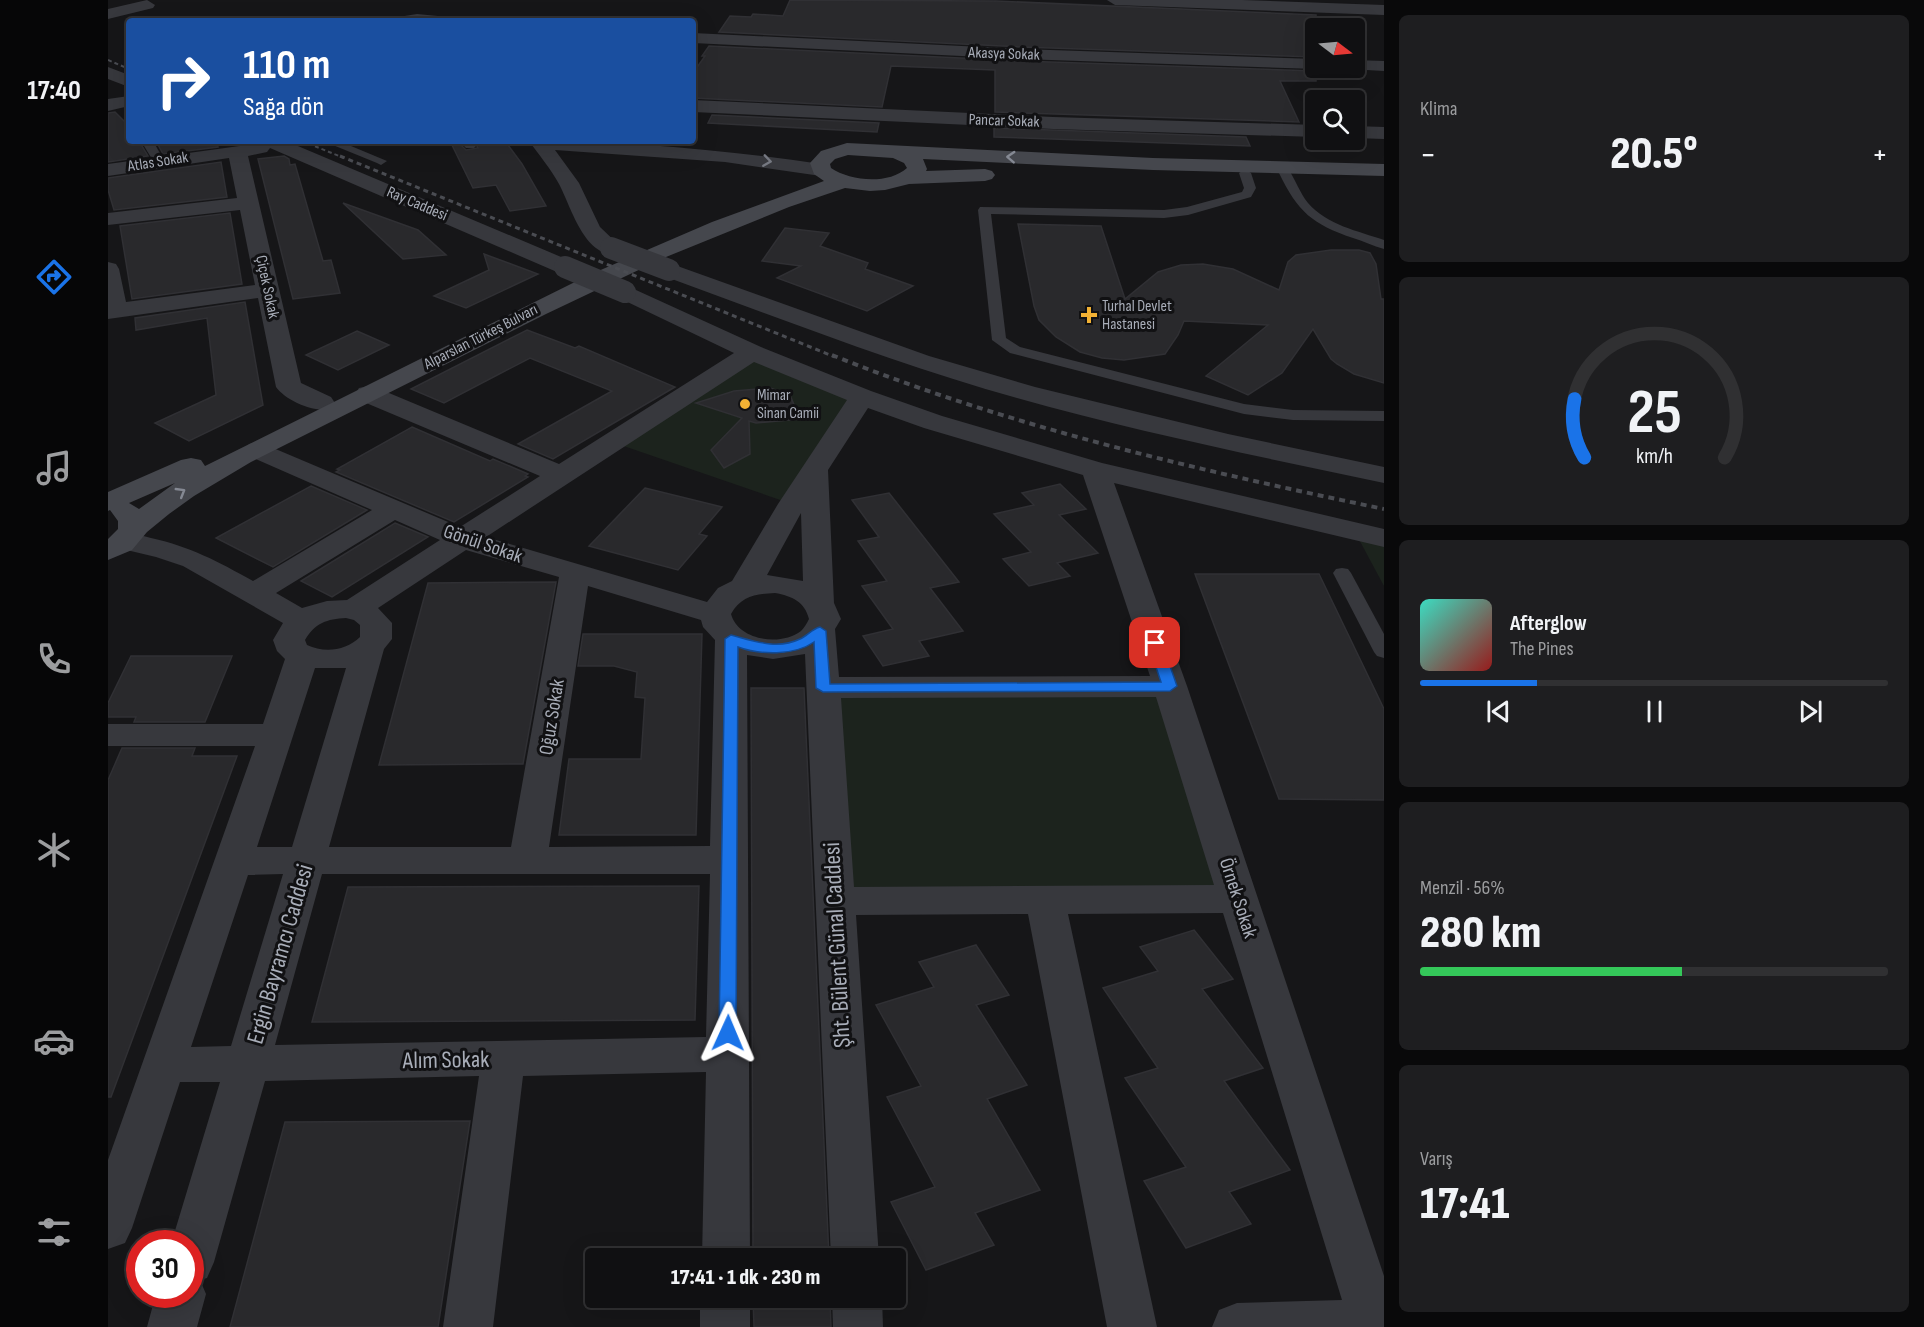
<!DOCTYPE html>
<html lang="tr">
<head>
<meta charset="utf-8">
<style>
  body { margin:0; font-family:"Sofia Sans Condensed",sans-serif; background:#1e1e20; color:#f1f3f6; height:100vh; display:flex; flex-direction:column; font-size:22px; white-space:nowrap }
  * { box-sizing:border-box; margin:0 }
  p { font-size:20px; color:#9c9d9f }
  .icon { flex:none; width:33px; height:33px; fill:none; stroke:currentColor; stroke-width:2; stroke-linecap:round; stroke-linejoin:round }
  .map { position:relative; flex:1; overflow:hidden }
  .sheet { display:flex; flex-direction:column; gap:15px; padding:15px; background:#09090a; width:540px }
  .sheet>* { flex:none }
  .banner { position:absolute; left:18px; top:18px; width:570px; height:126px; border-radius:6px; box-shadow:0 6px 24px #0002,0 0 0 2px #303032; background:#1a4fa0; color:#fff; overflow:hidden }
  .needle { width:39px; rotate:106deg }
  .buttons { position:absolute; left:1197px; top:18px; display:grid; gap:12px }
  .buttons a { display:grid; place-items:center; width:60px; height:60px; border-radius:6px; background:#101012; box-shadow:0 6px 24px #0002,0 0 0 2px #303032; font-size:30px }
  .speed { position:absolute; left:18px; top:1230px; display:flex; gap:12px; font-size:30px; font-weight:700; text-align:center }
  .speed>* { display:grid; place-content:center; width:78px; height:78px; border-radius:50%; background:#101012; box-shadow:0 6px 24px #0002,0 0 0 2px #303032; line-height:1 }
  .speed .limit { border:9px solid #d22; background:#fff; color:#111 }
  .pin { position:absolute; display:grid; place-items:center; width:51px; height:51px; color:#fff; margin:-26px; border-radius:12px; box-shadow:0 3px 9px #0006 }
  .me { position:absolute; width:66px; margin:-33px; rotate:1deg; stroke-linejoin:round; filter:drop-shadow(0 0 4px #0008) }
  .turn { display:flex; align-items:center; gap:21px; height:126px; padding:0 18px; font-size:27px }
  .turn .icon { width:78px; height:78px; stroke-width:2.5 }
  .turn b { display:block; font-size:42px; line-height:51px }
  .big { font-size:45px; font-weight:800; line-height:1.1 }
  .sheet .tile { flex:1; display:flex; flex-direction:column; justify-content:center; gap:9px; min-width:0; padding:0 21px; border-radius:9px; background:#1e1e20 }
  .sheet .dial { align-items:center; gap:0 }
  .dial svg { height:156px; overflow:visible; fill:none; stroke:#303032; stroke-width:7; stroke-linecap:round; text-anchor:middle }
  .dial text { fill:#f1f3f6; stroke:none }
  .song { display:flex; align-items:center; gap:18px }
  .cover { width:72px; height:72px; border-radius:9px; background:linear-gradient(135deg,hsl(170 70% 55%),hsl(0 70% 35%)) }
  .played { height:6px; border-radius:3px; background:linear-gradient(90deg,#1a73e8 25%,#303032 25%) }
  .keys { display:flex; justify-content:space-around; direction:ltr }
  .heat { display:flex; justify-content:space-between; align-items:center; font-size:33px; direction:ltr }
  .charge { height:9px; border-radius:4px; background:linear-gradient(90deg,#34c759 56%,#303032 0) }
  .trip { position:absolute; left:477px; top:1248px; width:321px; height:60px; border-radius:6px; background:#101012; box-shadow:0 6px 24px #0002,0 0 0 2px #303032; font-weight:800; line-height:60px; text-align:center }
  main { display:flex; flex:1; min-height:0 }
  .tabs { display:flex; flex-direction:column; width:108px; justify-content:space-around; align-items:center; background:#060607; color:#9c9d9f }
  .tabs .icon { width:42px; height:42px }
  .tabs .current { color:#1a73e8 }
  .tabs b { font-size:27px; color:#f1f3f6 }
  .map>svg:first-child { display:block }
  .green { fill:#1c231d }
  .building { fill:#29292c; stroke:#303034; stroke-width:1.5 }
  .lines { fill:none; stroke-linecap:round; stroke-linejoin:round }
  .lane { fill:#37383d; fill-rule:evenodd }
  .street { fill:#37383d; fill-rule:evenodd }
  .secondary { fill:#45474d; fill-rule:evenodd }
  .rail-far2 { stroke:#4a4c52; stroke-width:2; stroke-dasharray:4 3; stroke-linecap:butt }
  .rail-far1 { stroke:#4a4c52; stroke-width:3; stroke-dasharray:5 4; stroke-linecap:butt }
  .rail { stroke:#4a4c52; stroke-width:4; stroke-dasharray:6 5; stroke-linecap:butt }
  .street-bridge { stroke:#37383d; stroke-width:22 }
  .oneway { stroke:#858993 }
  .oneway2 { stroke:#757881 }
  .route { fill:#1a73e8; stroke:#114b97; stroke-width:1.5 }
  .poi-dot { fill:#f2b134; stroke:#111113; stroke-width:2 }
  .labels { text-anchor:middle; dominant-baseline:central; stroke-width:6; stroke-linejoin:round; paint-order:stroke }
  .far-street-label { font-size:16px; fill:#a8adb8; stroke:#111113 }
  .far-poi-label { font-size:16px; fill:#a8adb8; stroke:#111113; text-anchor:start }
  .street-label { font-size:20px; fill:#a8adb8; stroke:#111113 }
  .near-street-label { font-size:24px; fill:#a8adb8; stroke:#111113 }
</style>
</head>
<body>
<main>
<nav class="tabs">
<b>17:40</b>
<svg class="icon current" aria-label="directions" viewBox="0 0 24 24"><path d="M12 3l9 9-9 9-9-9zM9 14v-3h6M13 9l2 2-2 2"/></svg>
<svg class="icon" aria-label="music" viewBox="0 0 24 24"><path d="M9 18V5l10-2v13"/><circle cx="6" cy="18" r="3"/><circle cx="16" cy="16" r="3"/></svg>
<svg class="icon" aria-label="phone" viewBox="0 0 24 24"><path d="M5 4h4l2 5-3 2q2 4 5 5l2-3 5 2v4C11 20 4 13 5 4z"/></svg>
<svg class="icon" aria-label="climate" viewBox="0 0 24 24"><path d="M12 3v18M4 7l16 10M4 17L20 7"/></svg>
<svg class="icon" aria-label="car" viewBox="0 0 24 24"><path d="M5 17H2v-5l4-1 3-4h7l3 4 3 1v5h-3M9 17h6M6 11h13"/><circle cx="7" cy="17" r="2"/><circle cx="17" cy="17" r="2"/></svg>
<svg class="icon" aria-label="filters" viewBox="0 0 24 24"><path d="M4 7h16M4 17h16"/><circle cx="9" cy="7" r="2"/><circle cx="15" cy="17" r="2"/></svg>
</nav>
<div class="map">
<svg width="1276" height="1327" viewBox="0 0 1276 1327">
  <rect width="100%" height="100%" fill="#161618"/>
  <g class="green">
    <polygon points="644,352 754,397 684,504 504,442"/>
    <polygon points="1247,532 1276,538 1276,586"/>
    <polygon points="1062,686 1130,899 727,901 715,688"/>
  </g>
  <g class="building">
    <polygon points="682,0 888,1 1208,15 1208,57 913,47 611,32 622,16 643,17 645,14 675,16"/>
    <polygon points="601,46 913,61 1208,71 1208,81 1172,81 1191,122 887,112 887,70 783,66 774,107 585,98 585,73 597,56 594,56"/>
    <polygon points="7,112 21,126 21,141 31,141 40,156 0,162 0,113"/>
    <polygon points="604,115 771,123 769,132 600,123"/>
    <polygon points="886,128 1138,137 1142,146 886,137"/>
    <polygon points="48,141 109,141 110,147 55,154"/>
    <polygon points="342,141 349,141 358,150 370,148 366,141 397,141 414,164 438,206 402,211 388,185 365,188"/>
    <polygon points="176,156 181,159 182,165 187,164 215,261 223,260 232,293 185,299 150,159"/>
    <polygon points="113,162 119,197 6,210 0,190 0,178"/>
    <polygon points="235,203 310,230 338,255 295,259"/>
    <polygon points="122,213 134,284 24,299 12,226"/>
    <polygon points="910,224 993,226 1017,299 1050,272 1073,265 1095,264 1125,269 1171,290 1180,262 1188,255 1223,250 1251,250 1262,253 1268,264 1273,299 1276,299 1276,383 1246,374 1229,364 1223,359 1205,329 1174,373 1140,395 1098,376 1160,325 1076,321 1070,335 1057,354 1016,360 994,358 972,352 948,337 931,320 926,306"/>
    <polygon points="677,228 721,233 712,246 760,263 757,269 805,286 759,311 669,278 693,266 654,261"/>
    <polygon points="376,254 430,274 358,308 326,296 381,270"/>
    <polygon points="137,302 155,405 81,441 47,423 108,395 99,318 28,330 27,318"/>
    <polygon points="419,330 467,348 471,346 567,387 445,459 410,444 504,391 422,358 336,403 303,389"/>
    <polygon points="249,331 281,345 230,370 198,355"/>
    <polygon points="662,388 682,395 692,419 648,423 641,421 642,454 616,468 603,450 634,418 588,403 626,391"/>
    <polygon points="304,427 382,461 385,459 420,474 417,476 420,477 346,522 228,472 232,470 229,469"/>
    <polygon points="952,484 978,509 951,515 990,553 949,563 962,576 921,586 895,559 923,552 886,514 926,505 914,493"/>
    <polygon points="203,486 259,510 165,567 108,538"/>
    <polygon points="537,488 614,507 591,534 599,536 570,570 481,546"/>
    <polygon points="781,493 851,582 822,588 855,631 811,641 821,656 775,666 755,636 785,629 754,586 779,581 750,541 771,537 744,500"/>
    <polygon points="287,523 320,537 224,597 193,581"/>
    <polygon points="1087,574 1211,574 1276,709 1276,800 1171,799"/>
    <polygon points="448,582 415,764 271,765 320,583"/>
    <polygon points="475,634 594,634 588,835 451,835 461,759 533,759 537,698 527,697 529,672 506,666 470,666"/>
    <polygon points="23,656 124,656 97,722 26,722 28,717 0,717 0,703"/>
    <polygon points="643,688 696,688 721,1258 645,1258"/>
    <polygon points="14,748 87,748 84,756 129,756 3,1097 0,1097 0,780"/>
    <polygon points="591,886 587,1020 204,1022 240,887"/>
    <polygon points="1086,930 1125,979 1094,989 1155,1068 1116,1081 1182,1170 1121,1192 1143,1224 1078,1248 1036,1181 1078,1167 1017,1078 1050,1068 995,988 1050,971 1032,947"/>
    <polygon points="868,945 901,995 868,1005 919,1085 879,1099 932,1190 867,1213 886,1245 818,1270 783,1202 827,1187 779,1097 813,1086 768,1005 826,987 811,962"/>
    <polygon points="362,1121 330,1327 122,1327 177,1122"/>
    <polygon points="645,1298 722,1298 723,1327 646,1327"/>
  </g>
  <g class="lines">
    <g class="lane">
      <polygon points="33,141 45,141 57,162 55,164 47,164"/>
      <polygon points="215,141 231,141 279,161 273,165 269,163"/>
      <polygon points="351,141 363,141 368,146 366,148 358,148"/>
      <polygon points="1137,169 1143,173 1148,188 1143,197 1080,215 1056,218 883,214 898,338 912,347 1136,404 1185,410 1276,411 1276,421 1185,420 1136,414 902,353 884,340 870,210 872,207 1056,210 1079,207 1134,192 1136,188 1131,173"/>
      <path d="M1177,169L1181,170C1188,181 1192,193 1200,203C1219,225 1250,231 1276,240V249C1265,246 1255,241 1245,238C1204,224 1190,212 1171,173Z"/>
      <polygon points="1234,568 1240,569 1243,573 1276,634 1276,658 1269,656 1266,652 1225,573 1228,569"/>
    </g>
    <g class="street">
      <polygon points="39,0 47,5 45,8 0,19 0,9"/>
      <polygon points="999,0 1134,0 1276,5 1276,15 1007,5"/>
      <polygon points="309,14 330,16 338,21 282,21 284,18"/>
      <polygon points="585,33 913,49 1208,59 1208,68 1214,68 1208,69 913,59 585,43"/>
      <polygon points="1246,60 1276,61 1276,71 1240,69 1246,68"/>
      <polygon points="0,67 21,75 21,87 0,79"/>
      <polygon points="21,96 21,106 0,111 0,99"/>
      <polygon points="585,100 945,117 1208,125 1208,137 945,129 585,112"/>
      <polygon points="1246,126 1276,127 1276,139 1246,138"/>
      <path d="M152,141H178L465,262L468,267L465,272L457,274L449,272L162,148L159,152L140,156L193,383L223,397L227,403L223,409C207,413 178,401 168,387L150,298L0,319V262L8,264L11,269L18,302L147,285L132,210L0,225V213L129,198L121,158L0,176V164L153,143Z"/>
      <path d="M421,141C520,141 616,150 713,164L720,166L723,170L720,174L713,176L617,162L447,150L471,183L492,227L514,248L511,253C477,261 463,206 451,184C443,169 431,155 421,141Z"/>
      <path d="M561,263L821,356L927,387L1120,434L1276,467V483C1153,457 1030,432 909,398C788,364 671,318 553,275L550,270L553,265Z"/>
      <path d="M517,285L653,347L763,391L834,416L994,463L1276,529V547L1006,483L1079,686L1276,1276V1327H1104L1111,1310L1129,1303L1234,1300L1115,913L960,914L1049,1327H999L920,914L748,915L771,1258H723L697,654L665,659L639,655L642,1258H594L598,1072L415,1076L385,1327H335L371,1076L157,1081L106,1262L99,1278L92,1280L98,1294L89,1327H39L48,1294H82V1244H63L112,1082H72L24,1228L17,1243L0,1249V1160L147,746H0V724H155L177,659L169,651L165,640L175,623L75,566L48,557L6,547L2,541L6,535C19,531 30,535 43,538C83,547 109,561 145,581L264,510L141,456L137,450L141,444L151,442L352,527L432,476L251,400L247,394L251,388L260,386L269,388L451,464L626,353L509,297L505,292L509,287ZM646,362L739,400L670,504L624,581L610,588L599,602L378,537ZM760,408L816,428L975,475L1042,676L731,677L727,629L733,619L726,603L720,470ZM693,513L695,581L659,575ZM287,520L332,540L239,600L219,601L194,608L168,593ZM358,550L451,577L403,847H221L276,649L284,639V623L270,608ZM480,586L593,620L595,627L607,640L602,846L441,847ZM667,593C684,596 697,602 701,619C699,623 696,628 693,631C672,647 630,640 623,614C633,596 648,594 667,593ZM238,618L246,620L252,625V637C238,651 216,653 199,645L197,640C207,623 219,619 238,618ZM207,668H238L184,847H149ZM1048,697L1106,885L746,887L733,698ZM175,874L123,1046L83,1047L140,875ZM214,874H602L598,1037L167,1045Z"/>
      <rect x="592" y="1298" width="50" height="29"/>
      <polygon points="724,1298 774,1298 775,1327 725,1327"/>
    </g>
    <path class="secondary" d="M739,143L1045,158L1276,164V176L1045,170L815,159L819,169L818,171L877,169L884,171L887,175L884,179L877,181L801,184L777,190L762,191L737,188L681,207L558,257L438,314L143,462L86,496L61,514L39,532L24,550L0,560V539L10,529V521L2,510L0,511V492L73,460L83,458L93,460L97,466L481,275L604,222L716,181L706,174L702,163L713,151ZM740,155L785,158L796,163L799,168C780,185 742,181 723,168L722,164L727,159ZM67,483L31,509L21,503Z"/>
    <g class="rail-far2">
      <polyline points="0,60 21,69"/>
      <polyline points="194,141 236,158"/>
    </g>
    <polyline class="rail-far1" points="232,156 727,357"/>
    <path class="rail" d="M724,355C902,427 1089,470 1276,509"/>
    <g class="street-bridge">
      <polyline points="503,248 561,270"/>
      <polyline points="457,267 517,292"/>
    </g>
  </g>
  <defs><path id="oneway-chevron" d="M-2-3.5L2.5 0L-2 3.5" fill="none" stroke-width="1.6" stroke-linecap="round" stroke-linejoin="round" transform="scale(1.5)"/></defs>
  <g class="oneway">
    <use href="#oneway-chevron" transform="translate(903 157) rotate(-177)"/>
    <use href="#oneway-chevron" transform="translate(73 492) rotate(-31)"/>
  </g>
  <use class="oneway2" href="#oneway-chevron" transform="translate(659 161) rotate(8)"/>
  <path class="route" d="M712,627L718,631L722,684L1053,682L1040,643L1047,639L1054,643L1069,686L1062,691L715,692L708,688L706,642C686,656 652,655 630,647L628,1033L626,1038L620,1040L613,1038L611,1033L617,639L623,635C646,641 669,650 692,639C699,636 704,629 712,627Z"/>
  <g class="poi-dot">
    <path d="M978 306h6v6h6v6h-6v6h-6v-6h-6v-6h6z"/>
    <circle cx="637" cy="404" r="6"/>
  </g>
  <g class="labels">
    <g class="far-street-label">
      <text transform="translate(896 54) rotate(2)">Akasya Sokak</text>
      <text transform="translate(896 121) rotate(2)">Pancar Sokak</text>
      <text transform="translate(50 162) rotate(-9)">Atlas Sokak</text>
      <text transform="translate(309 204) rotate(23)">Ray Caddesi</text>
      <text transform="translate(159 287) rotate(78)">Çiçek Sokak</text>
      <text transform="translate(373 337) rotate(-27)">Alparslan Türkeş Bulvarı</text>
    </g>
    <g class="far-poi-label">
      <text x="994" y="306">Turhal Devlet<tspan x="994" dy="18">Hastanesi</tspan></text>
      <text x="649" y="395">Mimar<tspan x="649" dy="18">Sinan Camii</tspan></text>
    </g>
    <g class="street-label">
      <text transform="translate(375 544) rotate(19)">Gönül Sokak</text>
      <text transform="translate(444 717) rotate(-81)">Oğuz Sokak</text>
      <text transform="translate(1130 898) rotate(72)">Örnek Sokak</text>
    </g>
    <g class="near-street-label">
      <text transform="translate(729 945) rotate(-93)">Şht. Bülent Günal Caddesi</text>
      <text transform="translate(172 954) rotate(-74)">Ergin Bayramcı Caddesi</text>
      <text transform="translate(338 1060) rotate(-1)">Alım Sokak</text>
    </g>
  </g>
</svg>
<div class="buttons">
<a><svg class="needle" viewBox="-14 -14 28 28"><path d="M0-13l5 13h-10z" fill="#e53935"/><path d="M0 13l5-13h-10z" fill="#9c9d9f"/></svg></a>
<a><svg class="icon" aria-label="search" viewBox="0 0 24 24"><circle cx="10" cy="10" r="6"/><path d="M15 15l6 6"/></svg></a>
</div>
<div class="speed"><div class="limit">30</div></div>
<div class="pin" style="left:1047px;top:643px;background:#d93025"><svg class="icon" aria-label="arrive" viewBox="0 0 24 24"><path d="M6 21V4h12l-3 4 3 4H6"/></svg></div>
<svg class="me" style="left:620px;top:1033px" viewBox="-20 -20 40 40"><path d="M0-17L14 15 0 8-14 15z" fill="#1a73e8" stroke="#fff" stroke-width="4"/></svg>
<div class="trip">17:41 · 1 dk · 230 m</div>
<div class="banner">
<div class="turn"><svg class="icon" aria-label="right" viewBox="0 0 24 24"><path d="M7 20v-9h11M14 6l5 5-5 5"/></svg><div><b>110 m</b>Sağa dön</div></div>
</div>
</div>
<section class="sheet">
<div class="tile"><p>Klima</p>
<div class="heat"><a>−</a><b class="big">20.5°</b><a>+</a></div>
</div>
<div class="tile dial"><svg viewBox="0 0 100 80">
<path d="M14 69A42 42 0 1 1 86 69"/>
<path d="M14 69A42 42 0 0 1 9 39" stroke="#1a73e8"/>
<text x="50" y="56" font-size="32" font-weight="700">25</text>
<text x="50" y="72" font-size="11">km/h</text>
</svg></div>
<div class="tile">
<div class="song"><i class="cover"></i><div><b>Afterglow</b><p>The Pines</p></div></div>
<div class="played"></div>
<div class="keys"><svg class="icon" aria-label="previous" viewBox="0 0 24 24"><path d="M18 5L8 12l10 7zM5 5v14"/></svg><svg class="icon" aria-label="pause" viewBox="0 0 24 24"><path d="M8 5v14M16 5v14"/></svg><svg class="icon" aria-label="next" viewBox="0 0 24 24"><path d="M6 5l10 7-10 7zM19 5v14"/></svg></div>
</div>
<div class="tile"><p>Menzil · 56%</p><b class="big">280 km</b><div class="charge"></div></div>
<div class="tile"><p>Varış</p><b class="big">17:41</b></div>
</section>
</main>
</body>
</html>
